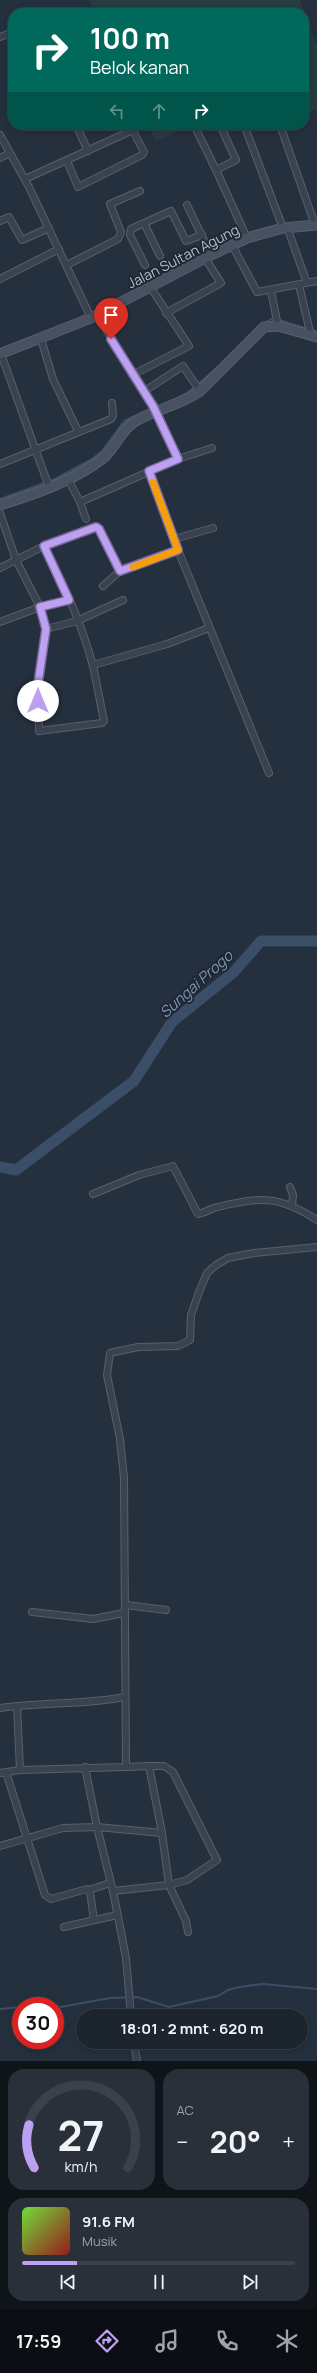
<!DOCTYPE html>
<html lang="id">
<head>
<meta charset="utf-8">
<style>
  body { margin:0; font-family:Manrope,sans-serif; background:#29303a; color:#f1f3f6; height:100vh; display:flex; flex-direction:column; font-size:15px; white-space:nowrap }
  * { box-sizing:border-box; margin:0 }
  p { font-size:13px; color:#a0a4aa }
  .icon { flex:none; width:22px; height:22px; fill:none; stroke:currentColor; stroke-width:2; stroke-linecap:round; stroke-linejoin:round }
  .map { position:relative; height:2061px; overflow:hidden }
  .drawer { display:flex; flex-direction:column; gap:8px; padding:8px; background:#0f1419; flex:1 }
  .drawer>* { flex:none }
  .banner { position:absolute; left:8px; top:8px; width:301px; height:122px; border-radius:16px; box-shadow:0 2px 10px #0003,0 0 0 1px #3a414a; background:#00695c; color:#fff; overflow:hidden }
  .speed { position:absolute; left:12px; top:1997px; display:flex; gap:8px; font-size:20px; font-weight:700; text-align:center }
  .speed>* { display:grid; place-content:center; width:52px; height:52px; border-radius:50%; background:#1c242e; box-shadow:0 2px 10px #0003,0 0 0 1px #3a414a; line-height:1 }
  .speed .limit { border:6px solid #d22; background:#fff; color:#111 }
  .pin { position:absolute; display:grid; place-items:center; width:34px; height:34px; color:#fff; margin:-41px -17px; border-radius:50% 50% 50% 0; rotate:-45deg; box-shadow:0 0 4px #0007 }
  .pin .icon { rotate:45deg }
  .me { position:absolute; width:44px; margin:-22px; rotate:0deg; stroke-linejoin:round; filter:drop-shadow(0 0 3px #0008) }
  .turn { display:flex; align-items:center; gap:14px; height:84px; padding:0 16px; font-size:18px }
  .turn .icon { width:52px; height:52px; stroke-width:2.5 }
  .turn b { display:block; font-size:28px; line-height:34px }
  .lanes { display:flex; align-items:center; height:38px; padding:0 16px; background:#0003; justify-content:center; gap:20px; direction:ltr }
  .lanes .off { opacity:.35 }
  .big { font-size:30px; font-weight:700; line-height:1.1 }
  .drawer .card { flex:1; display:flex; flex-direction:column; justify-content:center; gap:6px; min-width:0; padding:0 14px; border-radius:16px; background:#29303a }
  .drawer .dial { align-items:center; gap:0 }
  .dial svg { height:104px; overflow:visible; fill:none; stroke:#3a414a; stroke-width:7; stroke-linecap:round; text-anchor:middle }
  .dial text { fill:#f1f3f6; stroke:none }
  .song { display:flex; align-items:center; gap:12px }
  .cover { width:48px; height:48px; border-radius:6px; background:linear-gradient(135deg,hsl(100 70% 55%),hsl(0 70% 35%)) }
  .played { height:4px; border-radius:2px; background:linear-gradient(90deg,#bca0f2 20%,#3a414a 20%) }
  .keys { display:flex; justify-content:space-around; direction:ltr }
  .heat { display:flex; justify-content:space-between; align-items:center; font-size:22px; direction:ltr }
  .drawer .tiles { flex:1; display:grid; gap:8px; grid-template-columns:1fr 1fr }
  .card:last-child { grid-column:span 2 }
  .trip { position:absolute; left:76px; top:2009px; width:232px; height:40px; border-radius:20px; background:#1c242e; box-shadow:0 2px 10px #0003,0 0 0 1px #3a414a; font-weight:700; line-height:40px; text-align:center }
  .menu { display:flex; height:64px; justify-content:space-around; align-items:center; background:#0b0e12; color:#a0a4aa }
  .menu .icon { width:28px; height:28px }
  .menu .on { color:#bca0f2 }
  .menu b { font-size:18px; color:#f1f3f6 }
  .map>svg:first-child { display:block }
  .green { fill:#273d3f }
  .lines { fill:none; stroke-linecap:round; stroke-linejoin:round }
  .stream { stroke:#3a4e67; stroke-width:2 }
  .river { stroke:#3a4e67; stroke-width:11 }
  .street-casing { stroke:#57606c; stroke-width:8 }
  .secondary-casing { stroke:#57606c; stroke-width:11 }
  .street { stroke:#39424e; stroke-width:6 }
  .secondary { stroke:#475161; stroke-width:9 }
  .route-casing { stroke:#7a689d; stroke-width:10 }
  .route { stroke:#bca0f2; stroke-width:7 }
  .slow { stroke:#f59e0b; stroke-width:7 }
  .labels { text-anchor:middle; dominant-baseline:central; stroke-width:4; stroke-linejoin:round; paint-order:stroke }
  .street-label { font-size:14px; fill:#b5bdc9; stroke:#1e2733 }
  .water-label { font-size:15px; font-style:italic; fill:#7c94b1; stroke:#1e2733 }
</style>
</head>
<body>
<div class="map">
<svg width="317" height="2061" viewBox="0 0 317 2061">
  <rect width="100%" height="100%" fill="#25303e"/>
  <g class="green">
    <polygon points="89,0 300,0 317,46 317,109 304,113 304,13 94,13"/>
    <polygon points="147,125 191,125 156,141"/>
  </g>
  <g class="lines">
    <g class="stream">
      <polyline points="263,324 273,318 308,329"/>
      <polyline points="312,330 317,332"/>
      <polyline points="248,337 255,330"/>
      <polyline points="167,403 186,394 217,368"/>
      <polyline points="0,499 55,479 92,459 102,451 124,421 148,410"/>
      <polyline points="55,2008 110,1998 137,1997 169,2007 218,1996 228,1990 239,1987 263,1984 317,1989"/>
      <polyline points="0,2009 21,2007"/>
    </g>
    <polyline class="river" points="0,1167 16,1170 134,1081 172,1022 234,972 261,941 317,941"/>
    <defs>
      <g id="street">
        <polyline points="0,37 13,32"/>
        <polyline points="76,125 88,151"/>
        <polyline points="194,125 216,170"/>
        <polyline points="220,125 236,160 216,170 247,238"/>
        <polyline points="280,125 315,225"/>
        <polyline points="246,130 283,228"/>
        <polyline points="0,135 29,187 91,318"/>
        <polyline points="0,158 10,153"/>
        <polyline points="67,161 78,187 142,155 144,152 130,125"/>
        <polyline points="25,179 133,130"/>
        <polyline points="187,205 211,255"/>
        <polyline points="0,221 9,217 22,240 49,228"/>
        <polyline points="144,223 160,256"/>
        <polyline points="287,227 307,283"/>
        <polyline points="232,245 257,292 317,281"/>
        <polyline points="67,265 118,239 121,232 110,204 140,191"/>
        <polyline points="145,265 130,235 131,229 171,211 186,241 202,235"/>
        <polyline points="0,279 59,249"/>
        <polyline points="299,285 311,336"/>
        <polyline points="271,291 278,326"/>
        <polyline points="166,313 221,283 205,258"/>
        <polyline points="41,339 53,379 78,431"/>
        <polyline points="1,354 49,487"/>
        <polyline points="132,375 189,346 151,288"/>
        <polyline points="143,392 183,366 200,391"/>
        <polyline points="178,459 212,448"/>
        <polyline points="0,464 111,419 113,416 112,403"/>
        <polyline points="149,471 178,550 269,773"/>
        <polyline points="68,479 80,502 178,459 153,406 97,315"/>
        <polyline points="80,502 86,519"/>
        <polyline points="0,513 16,560 40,607 0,622"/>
        <polyline points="174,539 213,528"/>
        <path d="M44,546C64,584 82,625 93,666C97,684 100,702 104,721L102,723L39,731L38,685L46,629L77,621L123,600"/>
        <polyline points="0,568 44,546 94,527 99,529 120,571"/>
        <polyline points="103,586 120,571 178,550"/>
        <polyline points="46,629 40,607 69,600"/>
        <polyline points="93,665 167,644 209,628"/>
        <polyline points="290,1187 293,1195 292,1206"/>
        <path d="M93,1194L139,1175L173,1166L198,1214C205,1213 211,1208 218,1207C260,1196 280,1196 317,1220"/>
        <polyline points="126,1605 166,1610"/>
        <polyline points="32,1612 93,1619 124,1613"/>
        <polyline points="17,1706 20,1770"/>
        <path d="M0,1708C42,1702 84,1705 125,1697"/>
        <polyline points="149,1766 164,1766 173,1772 217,1860 187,1880 169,1885 186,1921 188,1932"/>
        <polyline points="126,1767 149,1766 162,1833 169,1885 113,1891 126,1958 131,2016"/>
        <polyline points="6,1772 45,1895 51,1899 87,1889 90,1892 94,1920"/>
        <polyline points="0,1773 20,1770 126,1767 124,1478 120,1439 107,1375 110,1353 138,1347 178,1346 190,1340 191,1315 199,1292 207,1273 216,1265 228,1258 254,1253 317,1247"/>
        <polyline points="0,1846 63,1828 97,1827 85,1767"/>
        <polyline points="89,1890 110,1883"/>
        <polyline points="113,1891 97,1827 162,1833"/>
        <polyline points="64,1927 117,1915"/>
        <polyline points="134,2042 137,2061"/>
      </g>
      <g id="secondary">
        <polyline points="0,354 91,318 211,255 247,238 283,228 317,225"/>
        <path d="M0,505C35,494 73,481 102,459C115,449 120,431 134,422C155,409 179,406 200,391L264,327L278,326L317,337"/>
      </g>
    </defs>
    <use href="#street" class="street-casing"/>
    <use href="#secondary" class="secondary-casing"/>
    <use href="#street" class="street"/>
    <use href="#secondary" class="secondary"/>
  </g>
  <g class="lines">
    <defs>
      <polyline id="route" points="38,701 38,684 46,629 40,607 69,600 44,546 96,527 99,529 120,571 178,550 149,471 178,459 153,406 111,339"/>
    </defs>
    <use href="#route" class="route-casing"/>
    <use href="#route" class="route"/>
    <polyline class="slow" points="133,567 178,550 153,482"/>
  </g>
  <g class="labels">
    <g class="street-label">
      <text transform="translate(183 256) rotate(-27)">Jalan Sultan Agung</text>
    </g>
    <g class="water-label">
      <text transform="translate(196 984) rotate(-42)">Sungai Progo</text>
    </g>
  </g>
</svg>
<div class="speed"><div class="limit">30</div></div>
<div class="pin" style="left:111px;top:339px;background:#d93025"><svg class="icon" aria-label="arrive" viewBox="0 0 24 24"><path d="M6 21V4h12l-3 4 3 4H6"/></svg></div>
<svg class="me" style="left:38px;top:701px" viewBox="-20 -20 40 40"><circle r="19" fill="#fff"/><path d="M0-13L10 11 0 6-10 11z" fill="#bca0f2"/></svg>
<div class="trip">18:01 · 2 mnt · 620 m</div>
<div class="banner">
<div class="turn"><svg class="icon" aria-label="right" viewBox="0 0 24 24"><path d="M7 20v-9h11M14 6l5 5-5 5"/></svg><div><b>100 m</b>Belok kanan</div></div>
<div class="lanes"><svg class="icon off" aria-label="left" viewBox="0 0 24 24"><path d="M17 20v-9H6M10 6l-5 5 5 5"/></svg><svg class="icon off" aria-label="ahead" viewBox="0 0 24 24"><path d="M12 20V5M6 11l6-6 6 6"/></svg><svg class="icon" aria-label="right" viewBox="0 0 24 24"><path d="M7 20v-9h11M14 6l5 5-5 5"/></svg></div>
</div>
</div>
<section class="drawer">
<div class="tiles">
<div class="card dial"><svg viewBox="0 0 100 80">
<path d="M14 69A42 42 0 1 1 86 69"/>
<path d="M14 69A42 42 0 0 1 10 36" stroke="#bca0f2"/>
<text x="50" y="56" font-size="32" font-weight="700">27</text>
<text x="50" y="72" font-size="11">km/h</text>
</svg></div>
<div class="card"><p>AC</p>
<div class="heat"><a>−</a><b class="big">20°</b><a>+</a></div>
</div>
<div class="card">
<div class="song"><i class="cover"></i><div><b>91.6 FM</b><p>Musik</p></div></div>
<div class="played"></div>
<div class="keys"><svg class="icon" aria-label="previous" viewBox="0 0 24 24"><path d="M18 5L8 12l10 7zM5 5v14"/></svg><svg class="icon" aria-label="pause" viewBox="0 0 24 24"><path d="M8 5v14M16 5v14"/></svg><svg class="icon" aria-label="next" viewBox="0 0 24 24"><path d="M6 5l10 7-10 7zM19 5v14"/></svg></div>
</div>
</div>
</section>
<nav class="menu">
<b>17:59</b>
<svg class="icon on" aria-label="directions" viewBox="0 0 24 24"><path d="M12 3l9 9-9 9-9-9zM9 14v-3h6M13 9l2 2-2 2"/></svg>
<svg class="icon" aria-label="music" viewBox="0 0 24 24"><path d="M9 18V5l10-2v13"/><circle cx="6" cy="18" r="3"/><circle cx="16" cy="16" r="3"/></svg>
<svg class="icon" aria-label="phone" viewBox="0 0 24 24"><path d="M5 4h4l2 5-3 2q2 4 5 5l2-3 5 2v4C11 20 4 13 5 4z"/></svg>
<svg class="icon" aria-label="climate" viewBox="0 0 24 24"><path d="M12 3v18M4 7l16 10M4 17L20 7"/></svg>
</nav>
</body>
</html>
